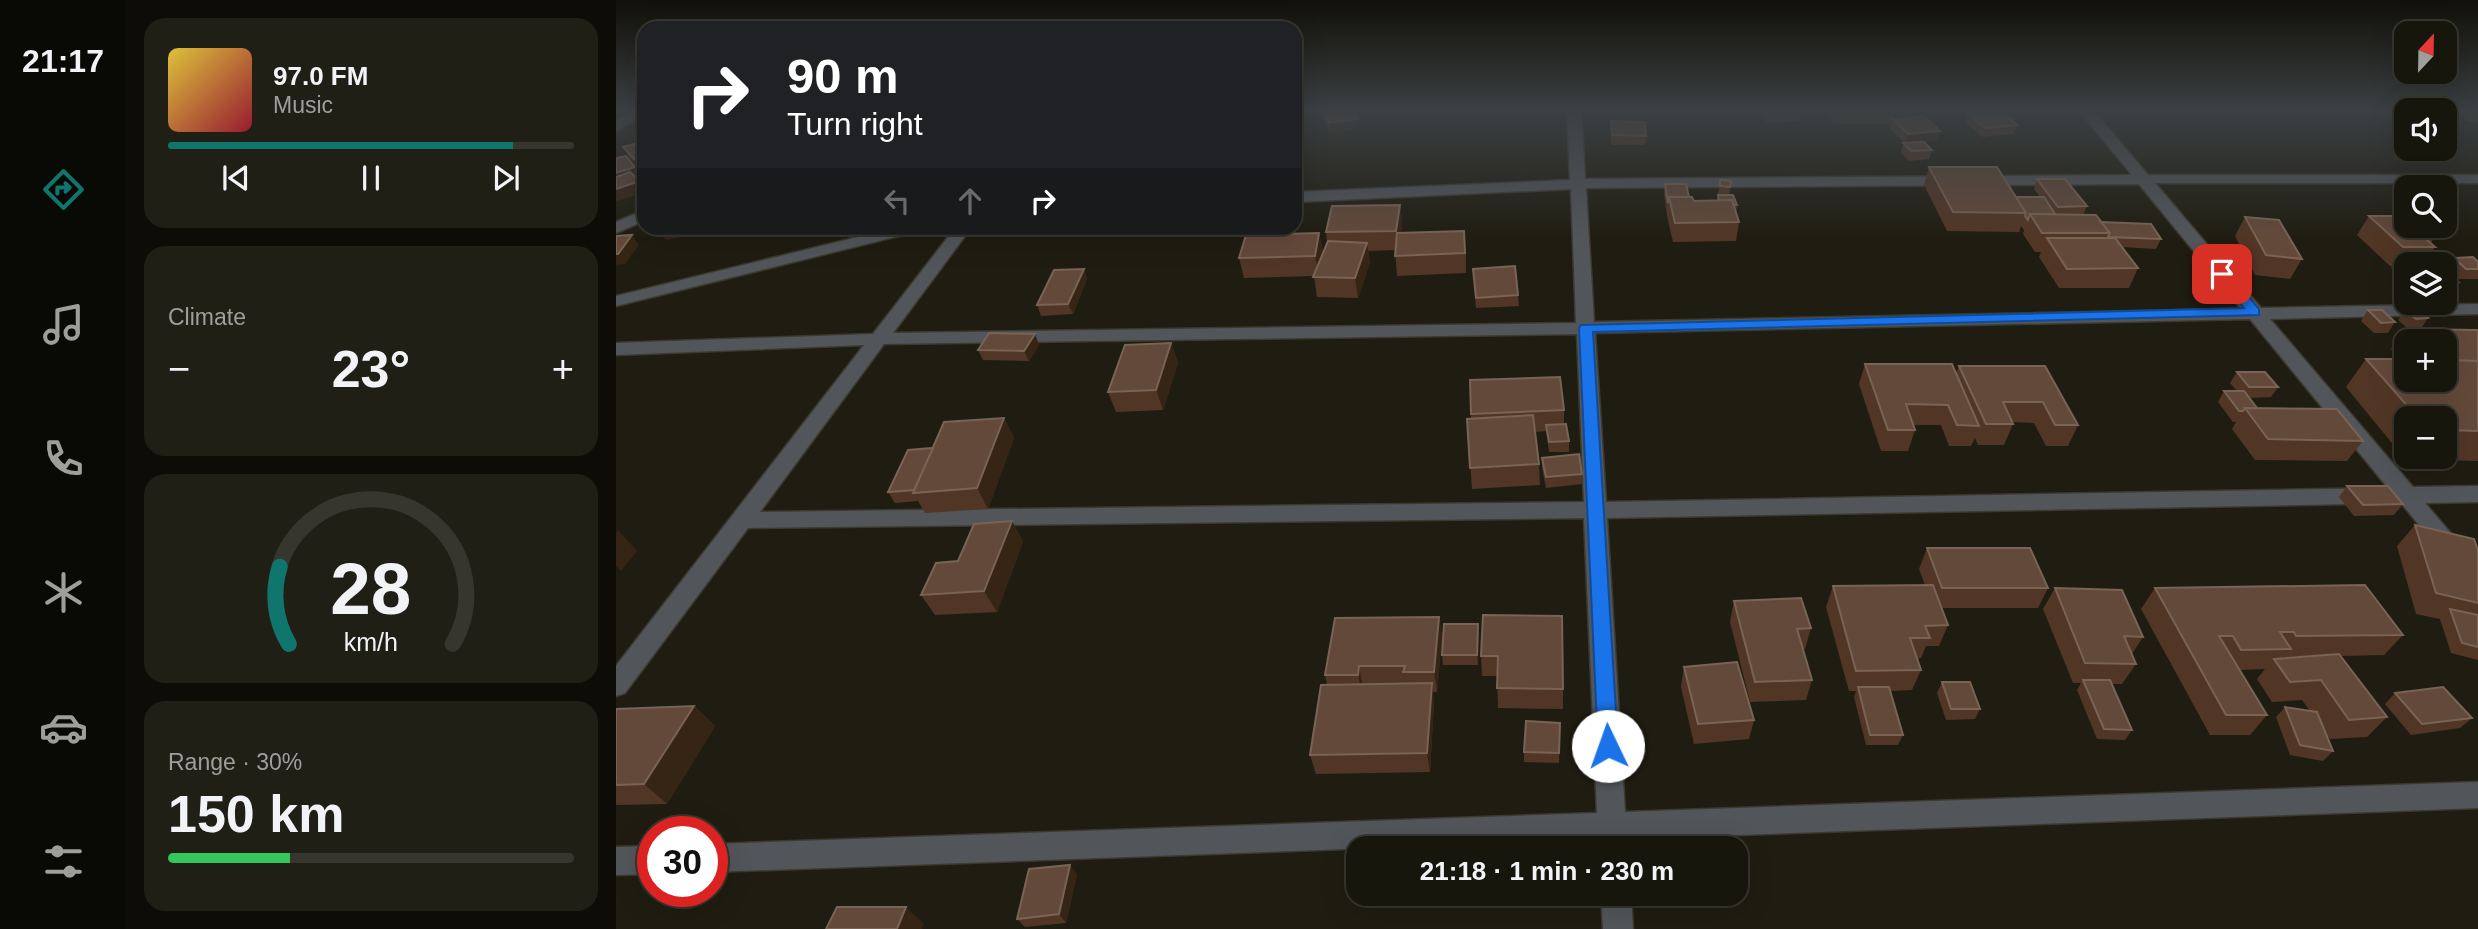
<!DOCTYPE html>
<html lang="en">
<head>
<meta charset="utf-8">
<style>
  body { margin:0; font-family:Helvetica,sans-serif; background:#201f16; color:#f1f3f6; height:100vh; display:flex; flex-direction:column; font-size:26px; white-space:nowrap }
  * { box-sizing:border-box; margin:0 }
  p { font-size:23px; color:#9e9f9d }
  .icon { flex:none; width:38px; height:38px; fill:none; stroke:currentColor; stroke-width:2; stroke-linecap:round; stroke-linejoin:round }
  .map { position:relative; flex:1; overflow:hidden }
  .details { display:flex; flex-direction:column; gap:18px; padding:18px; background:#0d0c07; width:490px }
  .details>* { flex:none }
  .top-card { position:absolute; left:21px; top:21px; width:665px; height:214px; border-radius:21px; box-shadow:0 7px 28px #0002,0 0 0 2px #36352e; background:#202124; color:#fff; overflow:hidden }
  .needle { width:46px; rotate:22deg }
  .controls { position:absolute; left:1778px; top:21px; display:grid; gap:14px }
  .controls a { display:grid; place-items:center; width:63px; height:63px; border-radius:14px; background:#17160d; box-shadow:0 7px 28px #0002,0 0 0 2px #36352e; font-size:35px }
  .speed { position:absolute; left:21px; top:816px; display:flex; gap:14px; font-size:35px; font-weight:700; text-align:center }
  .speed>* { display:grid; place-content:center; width:91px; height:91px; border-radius:50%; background:#17160d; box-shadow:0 7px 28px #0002,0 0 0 2px #36352e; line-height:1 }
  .speed .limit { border:10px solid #d22; background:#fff; color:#111 }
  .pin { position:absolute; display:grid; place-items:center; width:60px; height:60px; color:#fff; margin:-30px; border-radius:14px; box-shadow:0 4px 10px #0006 }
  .me { position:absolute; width:77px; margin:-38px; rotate:357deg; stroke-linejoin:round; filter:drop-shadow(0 0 5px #0008) }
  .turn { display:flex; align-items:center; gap:24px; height:147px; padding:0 35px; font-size:32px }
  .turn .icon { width:91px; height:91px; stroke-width:2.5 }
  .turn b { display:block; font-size:49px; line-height:60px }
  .lanes { display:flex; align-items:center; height:66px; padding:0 35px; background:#0003; justify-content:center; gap:35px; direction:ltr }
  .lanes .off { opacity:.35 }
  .big { font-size:52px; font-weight:600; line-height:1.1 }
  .details .widget { flex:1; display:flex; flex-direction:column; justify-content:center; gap:10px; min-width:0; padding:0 24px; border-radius:21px; background:#201f16 }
  .details .dial { align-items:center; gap:0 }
  .dial svg { height:182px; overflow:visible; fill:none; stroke:#36352e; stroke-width:7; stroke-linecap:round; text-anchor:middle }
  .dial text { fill:#f1f3f6; stroke:none }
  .song { display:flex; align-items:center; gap:21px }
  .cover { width:84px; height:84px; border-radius:10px; background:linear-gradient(135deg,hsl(50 70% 55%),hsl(350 70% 35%)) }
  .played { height:7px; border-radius:4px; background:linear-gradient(90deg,#0f766e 85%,#36352e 85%) }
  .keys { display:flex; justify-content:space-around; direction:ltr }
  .heat { display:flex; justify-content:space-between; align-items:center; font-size:38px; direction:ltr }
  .charge { height:10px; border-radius:5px; background:linear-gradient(90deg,#34c759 30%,#36352e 0) }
  .trip { position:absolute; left:730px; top:836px; width:402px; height:70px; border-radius:21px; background:#17160d; box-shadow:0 7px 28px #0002,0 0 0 2px #36352e; font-weight:600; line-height:70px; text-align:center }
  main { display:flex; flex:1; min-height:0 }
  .dock { display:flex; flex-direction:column; width:126px; justify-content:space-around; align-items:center; background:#090905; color:#9e9f9d }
  .dock .icon { width:49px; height:49px }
  .dock .current { color:#0f766e }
  .dock b { font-size:32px; color:#f1f3f6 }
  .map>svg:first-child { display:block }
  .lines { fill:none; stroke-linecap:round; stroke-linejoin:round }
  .minor-casing { stroke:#3c3a2f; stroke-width:3 }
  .minor { fill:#52565b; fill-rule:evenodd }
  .wall { fill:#523625; fill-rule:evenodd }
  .shaded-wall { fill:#362415 }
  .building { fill:#63493a; stroke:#786355; stroke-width:2 }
  .route { fill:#1a73e8; stroke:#114b97; stroke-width:2 }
</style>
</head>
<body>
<main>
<nav class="dock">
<b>21:17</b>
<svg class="icon current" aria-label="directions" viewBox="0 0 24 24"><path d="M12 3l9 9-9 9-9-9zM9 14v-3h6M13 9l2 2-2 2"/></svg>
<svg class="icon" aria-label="music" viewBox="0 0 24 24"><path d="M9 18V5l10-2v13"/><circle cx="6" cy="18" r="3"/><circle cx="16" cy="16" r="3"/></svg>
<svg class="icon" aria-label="phone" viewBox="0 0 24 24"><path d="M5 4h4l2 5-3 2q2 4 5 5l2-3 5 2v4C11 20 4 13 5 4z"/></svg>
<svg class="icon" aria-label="climate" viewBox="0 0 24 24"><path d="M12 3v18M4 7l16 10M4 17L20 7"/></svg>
<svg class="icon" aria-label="car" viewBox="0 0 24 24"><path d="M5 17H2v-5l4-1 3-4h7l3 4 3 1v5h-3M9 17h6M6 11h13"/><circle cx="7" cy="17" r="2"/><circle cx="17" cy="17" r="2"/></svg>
<svg class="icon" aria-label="filters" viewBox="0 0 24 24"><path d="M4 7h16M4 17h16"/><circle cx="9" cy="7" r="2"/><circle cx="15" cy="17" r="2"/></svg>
</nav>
<section class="details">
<div class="widget">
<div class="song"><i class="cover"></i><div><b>97.0 FM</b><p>Music</p></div></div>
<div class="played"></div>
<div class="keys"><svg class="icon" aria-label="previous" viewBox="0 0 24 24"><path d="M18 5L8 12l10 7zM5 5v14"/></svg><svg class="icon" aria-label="pause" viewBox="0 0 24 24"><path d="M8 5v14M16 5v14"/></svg><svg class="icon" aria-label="next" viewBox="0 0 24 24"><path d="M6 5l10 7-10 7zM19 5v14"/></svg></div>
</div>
<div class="widget"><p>Climate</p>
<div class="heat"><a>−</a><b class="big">23°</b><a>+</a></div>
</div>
<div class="widget dial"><svg viewBox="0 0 100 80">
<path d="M14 69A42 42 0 1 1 86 69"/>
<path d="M14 69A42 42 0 0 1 10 35" stroke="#0f766e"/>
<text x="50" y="56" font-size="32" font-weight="700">28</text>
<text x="50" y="72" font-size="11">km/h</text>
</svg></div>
<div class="widget"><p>Range · 30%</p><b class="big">150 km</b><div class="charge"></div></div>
</section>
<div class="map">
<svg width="1862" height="929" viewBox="0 0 1862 929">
  <rect width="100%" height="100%" fill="#1f1d11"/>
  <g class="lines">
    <defs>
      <g id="minor">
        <polygon points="18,109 28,109 28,114 0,131 0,121"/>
        <path d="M951,109H965L969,179L1516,175L1462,109H1476L1532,175H1862V183H1539L1645,308L1862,304V314L1654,319L1797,487L1862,486V502L1809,503L1862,565V590L1854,587L1785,503L991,518L1009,812L1862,782V808L1011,839L1012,849H982V840L96,872V844L981,813L968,518L132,528L9,693L0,696V666L248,345L0,355V343L257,334L339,228H355L277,333L960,323L955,189L679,202V192L954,180ZM1523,184L1625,309L978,322L970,188ZM1634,319L1772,488L990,502L979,333ZM961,334L968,502L144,512L268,344Z"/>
        <polygon points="28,210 28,221 0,233 0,222"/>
        <polygon points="279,228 305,228 303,231 0,306 0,296"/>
        <polygon points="37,846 37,874 0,875 0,847"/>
        <polygon points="985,894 1015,894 1017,929 987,929"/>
      </g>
    </defs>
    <use href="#minor" class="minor-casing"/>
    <use href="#minor" class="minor"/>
  </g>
  <g class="wall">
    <polygon points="703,109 736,109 742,119 743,128 715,133 703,112"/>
    <polygon points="1142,109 1182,109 1185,113 1183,122 1149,123"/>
    <polygon points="1210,109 1280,109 1277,120 1321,140 1308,142 1316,150 1313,159 1293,161 1285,153 1287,143 1289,143 1274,129 1276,124 1218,124"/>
    <polygon points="1835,109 1862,109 1862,123 1852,122"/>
    <polygon points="1352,113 1401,125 1398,134 1366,137 1349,122"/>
    <polygon points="995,121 1030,136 1029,145 995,145"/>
    <polygon points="28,141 24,168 13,157 7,147"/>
    <polygon points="0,158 25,177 21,178 28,188 28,202 22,194 0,201"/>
    <polygon points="1313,167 1400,197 1424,197 1418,189 1421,179 1471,206 1467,215 1485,222 1545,239 1540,249 1506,247 1522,268 1513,288 1443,288 1423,257 1425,252 1419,252 1407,234 1408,230 1405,226 1403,232 1331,231 1308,185"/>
    <polygon points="1104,180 1115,181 1113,195 1121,205 1120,213 1123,222 1120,241 1057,242 1051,216 1048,194 1049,184 1073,197 1078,201 1101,201"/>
    <polygon points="784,205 786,224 785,233 850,250 850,273 781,276 779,250 752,251 754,262 742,298 701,297 698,276 628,278 623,258 703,233 707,252 711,243 710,232"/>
    <polygon points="1753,216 1823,230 1815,243 1819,247 1810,260 1790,264 1790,283 1775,268 1776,266 1774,266 1741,235"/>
    <polygon points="1629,217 1686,259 1674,279 1639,275 1619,236"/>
    <polygon points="1838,258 1862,262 1862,279 1843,279 1831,268"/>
    <polygon points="468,269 471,279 457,314 425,316 421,305"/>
    <polygon points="857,269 902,295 903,306 860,308"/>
    <polygon points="1829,270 1842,282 1835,293 1829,293"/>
    <polygon points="1752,310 1779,322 1772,333 1758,333 1745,321"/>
    <path d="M1789,310L1812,318L1805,329H1797L1862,330V461L1789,459L1730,387L1750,359H1784L1775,349L1789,329H1792L1782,320ZM1790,341H1829V380H1790ZM1790,418H1829V457H1790Z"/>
    <polygon points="419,334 423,345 413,361 367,360 362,350"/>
    <polygon points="555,343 562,363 547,410 500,412 492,392"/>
    <polygon points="1249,364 1340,373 1343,366 1429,366 1462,425 1452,446 1430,446 1418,423 1396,422 1397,424 1388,445 1362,445 1359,438 1355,446 1333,446 1325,425 1298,425 1299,430 1292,451 1265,451 1243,384"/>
    <polygon points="1621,372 1662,387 1655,397 1633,398 1641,408 1747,441 1731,461 1639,460 1616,429 1620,422 1617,422 1602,402 1608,391 1621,391 1614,383"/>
    <polygon points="948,410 948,424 953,441 953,452 933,452 930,431 919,432 923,464 924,485 856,489 851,419 855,419 855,414"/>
    <polygon points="388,418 398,438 372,509 309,513 302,501 279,503 272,492 317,448"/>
    <polygon points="926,458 966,474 966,484 930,488 926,468"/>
    <polygon points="1731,486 1787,504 1778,515 1738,516 1723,497"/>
    <polygon points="396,521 407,542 381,612 319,615 305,595 342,561"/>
    <polygon points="1799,525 1862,550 1862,660 1835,653 1824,619 1800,614 1781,546"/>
    <polygon points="1311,548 1432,588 1422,608 1326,608 1332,625 1323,646 1310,646 1305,658 1301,659 1305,670 1296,690 1274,691 1287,735 1282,745 1250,745 1238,697 1240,691 1233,691 1210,607 1217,586 1309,585 1303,569"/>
    <polygon points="1439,588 1527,637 1516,654 1520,664 1506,684 1496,684 1516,730 1509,740 1481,739 1461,690 1465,683 1457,683 1427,609"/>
    <path d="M1539,588L1787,635L1768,655L1725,656L1771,717L1751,737L1714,739L1710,734L1717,751L1707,761L1674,755L1660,717L1669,707L1694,711L1686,700L1656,702L1641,679L1649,669L1624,670L1651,715L1634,735H1594L1525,609ZM1692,656L1667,658L1668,657Z"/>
    <polygon points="1118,601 1195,628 1189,649 1187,649 1196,680 1190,700 1134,702 1114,622"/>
    <polygon points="867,615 947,689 947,709 882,708 881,676 866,676 865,656"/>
    <polygon points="823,617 826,637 821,692 817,692 818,703 814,772 700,774 694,755 711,685 709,675"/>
    <polygon points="863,634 862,665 827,665 826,655"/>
    <polygon points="1068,667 1138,720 1133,739 1078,744 1065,687"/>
    <polygon points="1326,682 1364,709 1359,719 1330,720 1321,693"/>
    <polygon points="1779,693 1856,718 1844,728 1795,735 1769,704"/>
    <polygon points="78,706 99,726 51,804 0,805 0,709"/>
    <polygon points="944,723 943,763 908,762 908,752"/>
    <polygon points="461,874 450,923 409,927 401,919"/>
  </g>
  <g class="shaded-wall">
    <polygon points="742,119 743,128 715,133 713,123"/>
    <polygon points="1324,131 1321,140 1290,144 1292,134"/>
    <polygon points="28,156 28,167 24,168 18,159"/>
    <polygon points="19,167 25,177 0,184 0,173"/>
    <polygon points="24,181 28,188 28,192 0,201 0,189"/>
    <polygon points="784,205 786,224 782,250 780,231"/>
    <polygon points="55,228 96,228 95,231 50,240 44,230"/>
    <polygon points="703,233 707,252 703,275 699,256"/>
    <polygon points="16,235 23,245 9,264 0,265 0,254"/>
    <polygon points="751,243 754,262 742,298 739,278"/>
    <polygon points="468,269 471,279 457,314 452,304"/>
    <polygon points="419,334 423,345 413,361 408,351"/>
    <polygon points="555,343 562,363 547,410 540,390"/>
    <polygon points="388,418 398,438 372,509 361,488"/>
    <polygon points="396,521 407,542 381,612 368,591"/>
    <polygon points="2,530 21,551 5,571 0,566 0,533"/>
    <polygon points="823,617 826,637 821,692 818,672"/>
    <polygon points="862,624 863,634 862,665 861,655"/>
    <polygon points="743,666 747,687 746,695 742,675"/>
    <polygon points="816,683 818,703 814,772 811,753"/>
    <polygon points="78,706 99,726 51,804 28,784"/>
    <polygon points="454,865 461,874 450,923 443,914"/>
    <polygon points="290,907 308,924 306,929 281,929"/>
  </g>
  <g class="building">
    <polygon points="705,109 736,109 742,119 713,123"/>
    <polygon points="1147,109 1182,109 1185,113 1150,114"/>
    <polygon points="1384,110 1401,125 1369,128 1352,113"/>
    <polygon points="1308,116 1324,131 1292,134 1277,120"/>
    <polygon points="995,121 1029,122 1030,136 996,135"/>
    <polygon points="28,141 28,156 18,159 7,147"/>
    <polygon points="1308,142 1316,150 1295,151 1287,143"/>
    <polygon points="10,156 19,167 0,173 0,158"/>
    <polygon points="1313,167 1381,167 1410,213 1337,212"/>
    <polygon points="14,172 24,181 0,189 0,177"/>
    <polygon points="1421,179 1449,179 1471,206 1442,207"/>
    <polygon points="1104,180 1115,181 1114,187 1104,186"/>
    <polygon points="1049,184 1070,184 1073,197 1053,197 1052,203"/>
    <polygon points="1102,195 1117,195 1121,205 1117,205 1116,200 1103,201"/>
    <polygon points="1053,197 1076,197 1078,201 1116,200 1123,222 1059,223"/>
    <polygon points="1400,197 1428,197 1439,214 1414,214 1412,220 1409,216 1410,213"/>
    <polygon points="784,205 780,231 710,232 716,206"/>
    <polygon points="1414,214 1480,215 1494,233 1426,233"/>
    <polygon points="1753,216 1790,216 1790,226 1818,226 1823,230 1800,230 1819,247 1787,247"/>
    <polygon points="1629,217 1663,220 1686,259 1650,255"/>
    <polygon points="1485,222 1535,224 1545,239 1492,237 1494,233"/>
    <polygon points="848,231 849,253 779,256 781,233"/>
    <polygon points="703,233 699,256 623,258 630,235"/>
    <polygon points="16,235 2,254 0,254 0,236"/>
    <polygon points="1431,238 1499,238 1522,268 1451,269"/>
    <polygon points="712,241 751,243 739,278 697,277"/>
    <polygon points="1857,257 1862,262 1862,269 1850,269 1838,258"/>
    <polygon points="1782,258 1808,258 1814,264 1790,264 1790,266"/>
    <polygon points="899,266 902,295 860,298 857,269"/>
    <polygon points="468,269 452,304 421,305 438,270"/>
    <polygon points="1829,270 1842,282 1829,282"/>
    <polygon points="1801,309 1812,318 1800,319 1789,310"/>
    <polygon points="1752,310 1766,310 1779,322 1765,323"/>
    <polygon points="1789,329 1862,330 1862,361 1829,360 1829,341 1801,341"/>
    <polygon points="373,333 419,334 408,351 362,350"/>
    <polygon points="555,343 540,390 492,392 509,345"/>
    <polygon points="1750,359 1790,359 1790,380 1829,380 1829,360 1862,361 1862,431 1829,430 1829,418 1802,418"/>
    <polygon points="1249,364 1336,364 1363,426 1341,425 1332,405 1290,404 1299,430 1272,430"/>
    <polygon points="1343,366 1429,366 1462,425 1439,425 1427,402 1387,402 1397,424 1370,424"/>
    <polygon points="1621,372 1649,372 1662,387 1633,387"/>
    <polygon points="944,377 948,410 855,414 854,380"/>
    <polygon points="1608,391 1628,391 1641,408 1629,408 1627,411 1623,411"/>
    <polygon points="1629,408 1721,409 1747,441 1652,439"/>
    <polygon points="917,415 923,464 854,468 851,419"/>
    <polygon points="388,418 361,488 297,493 328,422"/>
    <polygon points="950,424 953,441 933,442 930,425"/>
    <polygon points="317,448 298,490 272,492 292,450"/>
    <polygon points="963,454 966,474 930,477 926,458"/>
    <polygon points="1731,486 1772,486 1787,504 1747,505"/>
    <polygon points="396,521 368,591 305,595 320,563 342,561 358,524"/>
    <polygon points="1799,525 1858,539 1862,550 1862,603 1820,593"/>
    <polygon points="1311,548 1414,548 1432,588 1326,588"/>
    <polygon points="1317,585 1332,625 1309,626 1314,638 1294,638 1305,670 1240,671 1217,586"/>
    <polygon points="1749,585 1787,635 1680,636 1678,632 1664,632 1675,649 1625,650 1617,636 1603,636 1651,715 1610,715 1539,588"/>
    <polygon points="1439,588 1506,590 1527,637 1508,636 1520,664 1469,663"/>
    <polygon points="1185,598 1195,628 1181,629 1196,680 1139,682 1118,601"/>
    <polygon points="1834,609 1862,615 1862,647 1846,643"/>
    <polygon points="867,615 946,616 947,689 881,688 882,656 865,656"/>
    <polygon points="823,617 818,672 787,672 789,666 743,666 742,675 709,675 719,618"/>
    <polygon points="828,624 862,624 861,655 826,655"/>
    <polygon points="1723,654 1771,717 1733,720 1705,680 1674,682 1658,659"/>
    <polygon points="1121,662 1138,720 1082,724 1068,667"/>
    <polygon points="1467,680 1494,680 1516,730 1488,729"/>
    <polygon points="1326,682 1354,682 1364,709 1335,709"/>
    <polygon points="816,683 811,753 694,755 705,685"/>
    <polygon points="1242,687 1273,687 1287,735 1254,735"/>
    <polygon points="1827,687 1856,718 1806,724 1779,693"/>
    <polygon points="78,706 28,784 0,785 0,709"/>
    <polygon points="1669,707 1701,712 1717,751 1684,745"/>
    <polygon points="910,721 944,723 943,753 908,752"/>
    <polygon points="454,865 443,914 401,919 413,869"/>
    <polygon points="221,907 290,907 281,929 210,929"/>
  </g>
  <linearGradient id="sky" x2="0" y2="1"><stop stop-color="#111009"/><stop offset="0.46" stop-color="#3c4043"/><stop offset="1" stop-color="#3c4043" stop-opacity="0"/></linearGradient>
  <rect width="1862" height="239" fill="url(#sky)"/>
  <polygon class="route" points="1606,270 1611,271 1643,309 1643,315 977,332 1002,746 999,753 992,755 985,753 982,746 963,328 965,325 1628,308 1600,274"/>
</svg>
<div class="controls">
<a><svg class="needle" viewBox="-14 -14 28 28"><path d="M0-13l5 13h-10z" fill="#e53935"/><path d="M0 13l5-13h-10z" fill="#9e9f9d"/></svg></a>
<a><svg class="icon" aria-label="sound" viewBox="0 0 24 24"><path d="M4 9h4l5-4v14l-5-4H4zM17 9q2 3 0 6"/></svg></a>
<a><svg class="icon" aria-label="search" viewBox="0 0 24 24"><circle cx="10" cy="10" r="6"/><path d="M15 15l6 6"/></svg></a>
<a><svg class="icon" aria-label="layers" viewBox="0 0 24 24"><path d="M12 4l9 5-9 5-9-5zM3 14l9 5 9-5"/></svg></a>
<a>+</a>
<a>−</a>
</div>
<div class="speed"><div class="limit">30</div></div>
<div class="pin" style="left:1606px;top:274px;background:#d93025"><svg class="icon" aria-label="arrive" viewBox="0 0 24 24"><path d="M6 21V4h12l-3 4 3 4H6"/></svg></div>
<svg class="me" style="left:992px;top:746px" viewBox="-20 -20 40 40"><circle r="19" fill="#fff"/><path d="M0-13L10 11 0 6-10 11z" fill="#1a73e8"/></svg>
<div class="trip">21:18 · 1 min · 230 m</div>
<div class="top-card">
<div class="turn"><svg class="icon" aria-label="right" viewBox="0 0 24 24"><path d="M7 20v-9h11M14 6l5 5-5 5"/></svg><div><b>90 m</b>Turn right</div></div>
<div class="lanes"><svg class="icon off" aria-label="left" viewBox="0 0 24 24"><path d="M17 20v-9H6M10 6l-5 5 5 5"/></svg><svg class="icon off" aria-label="ahead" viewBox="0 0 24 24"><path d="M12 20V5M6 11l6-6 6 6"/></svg><svg class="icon" aria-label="right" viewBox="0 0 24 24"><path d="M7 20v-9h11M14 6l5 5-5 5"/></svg></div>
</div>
</div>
</main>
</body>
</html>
